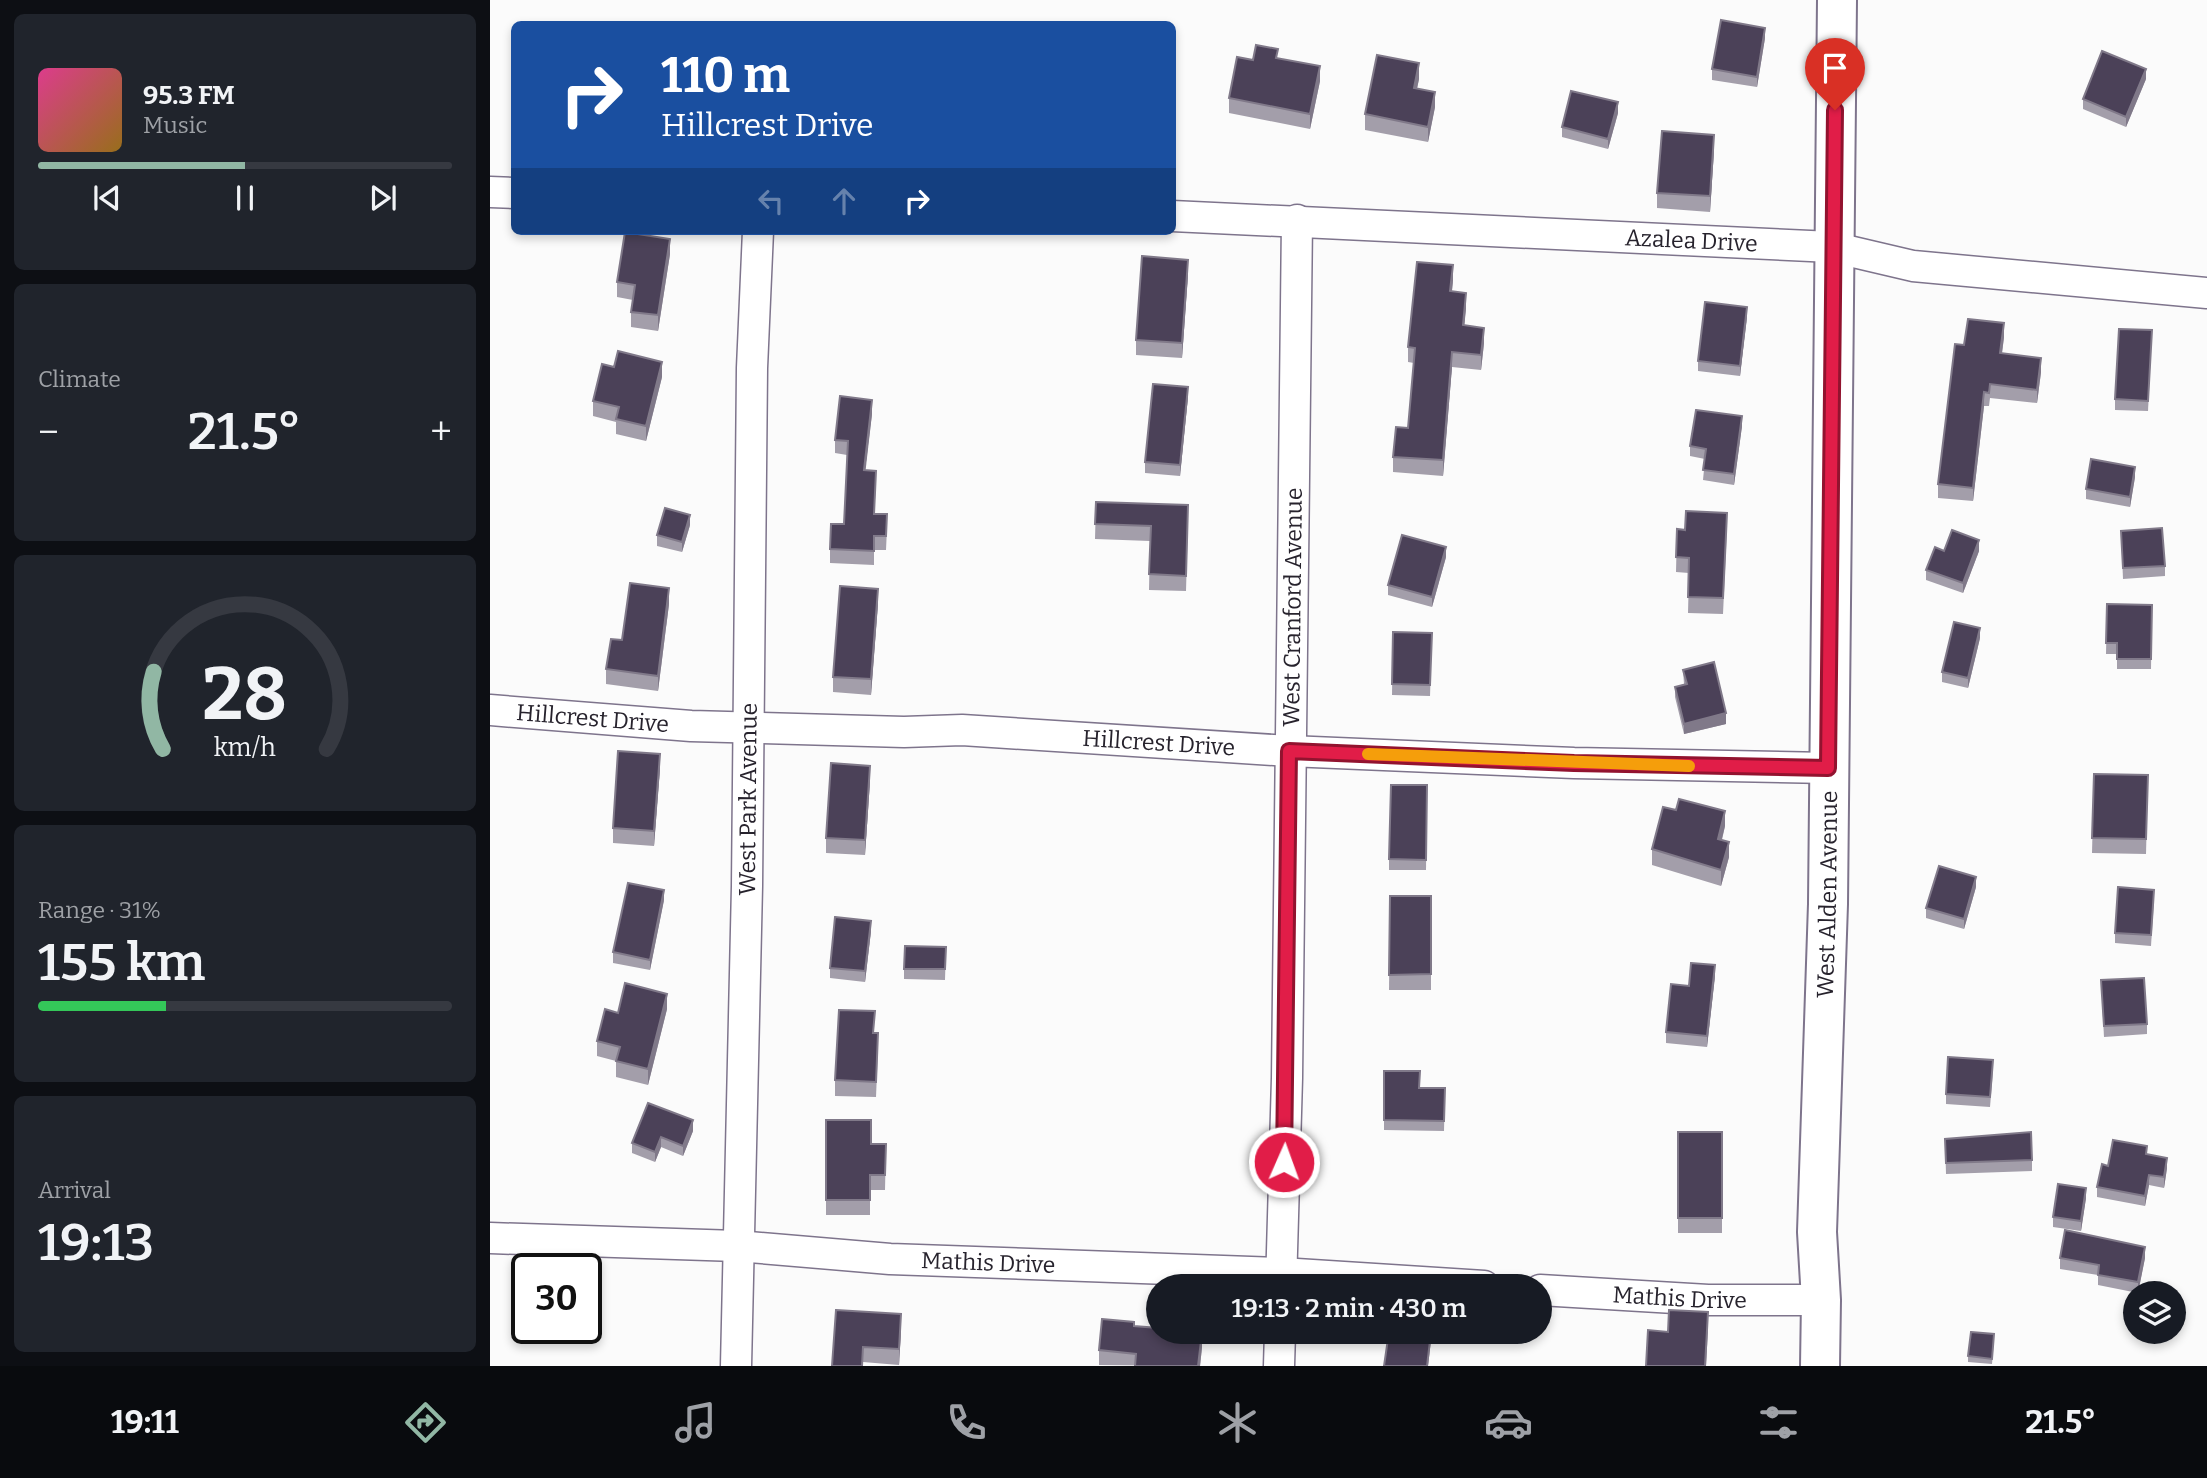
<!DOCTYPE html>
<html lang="en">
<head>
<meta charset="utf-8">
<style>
  body { margin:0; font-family:Bitter,serif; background:#20242c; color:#f1f3f6; height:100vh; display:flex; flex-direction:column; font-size:26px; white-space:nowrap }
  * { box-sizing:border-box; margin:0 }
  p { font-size:23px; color:#9ea1a6 }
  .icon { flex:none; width:38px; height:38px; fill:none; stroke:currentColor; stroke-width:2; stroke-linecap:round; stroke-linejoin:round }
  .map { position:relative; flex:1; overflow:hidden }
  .drawer { display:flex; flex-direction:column; gap:14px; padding:14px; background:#0d0f14; width:490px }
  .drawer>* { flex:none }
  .guide { position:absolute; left:21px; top:21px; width:665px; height:214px; border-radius:10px; box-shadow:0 4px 10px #0003; background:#1a4fa0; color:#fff; overflow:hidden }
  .fabs { position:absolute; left:1633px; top:1281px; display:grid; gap:14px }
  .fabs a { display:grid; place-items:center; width:63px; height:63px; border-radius:50%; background:#171b24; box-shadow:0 4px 10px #0003; font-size:35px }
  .speed { position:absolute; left:21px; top:1253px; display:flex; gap:14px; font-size:35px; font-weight:700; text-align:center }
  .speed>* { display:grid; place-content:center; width:91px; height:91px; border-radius:50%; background:#171b24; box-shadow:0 4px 10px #0003; line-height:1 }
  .speed .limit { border:4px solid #111; border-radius:10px; background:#fff; color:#111 }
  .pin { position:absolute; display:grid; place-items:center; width:60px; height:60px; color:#fff; margin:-72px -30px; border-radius:50% 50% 50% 0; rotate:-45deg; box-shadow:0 0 7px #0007 }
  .pin .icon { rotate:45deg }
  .me { position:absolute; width:77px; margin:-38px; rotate:2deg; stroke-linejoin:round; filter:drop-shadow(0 0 5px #0008) }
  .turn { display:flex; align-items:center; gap:24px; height:147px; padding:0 35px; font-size:32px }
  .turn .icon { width:91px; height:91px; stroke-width:2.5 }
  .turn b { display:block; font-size:49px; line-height:60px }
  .lanes { display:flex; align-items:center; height:66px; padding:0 35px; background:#0003; justify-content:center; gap:35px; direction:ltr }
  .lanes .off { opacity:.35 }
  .big { font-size:52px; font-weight:600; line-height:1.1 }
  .drawer .tile { flex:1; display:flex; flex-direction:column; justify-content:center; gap:10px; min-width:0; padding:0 24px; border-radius:10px; background:#20242c }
  .drawer .dial { align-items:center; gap:0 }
  .dial svg { height:182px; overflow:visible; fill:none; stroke:#363941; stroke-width:7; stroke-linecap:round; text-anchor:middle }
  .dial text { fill:#f1f3f6; stroke:none }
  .song { display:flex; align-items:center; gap:21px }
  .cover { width:84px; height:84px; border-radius:10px; background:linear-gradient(135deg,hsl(330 70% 55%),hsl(40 70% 35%)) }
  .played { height:7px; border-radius:4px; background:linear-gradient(90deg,#91b7a4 50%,#363941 50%) }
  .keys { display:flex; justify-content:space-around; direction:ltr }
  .heat { display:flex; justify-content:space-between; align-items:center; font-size:38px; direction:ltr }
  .charge { height:10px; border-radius:5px; background:linear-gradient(90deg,#34c759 31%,#363941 0) }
  .trip { position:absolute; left:656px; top:1274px; width:406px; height:70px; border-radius:35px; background:#171b24; box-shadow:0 4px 10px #0003; font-weight:600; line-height:70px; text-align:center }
  .dock { display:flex; height:112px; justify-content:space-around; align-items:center; background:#090b0e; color:#9ea1a6 }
  .dock .icon { width:49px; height:49px }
  .dock .on { color:#91b7a4 }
  .dock b { font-size:32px; color:#f1f3f6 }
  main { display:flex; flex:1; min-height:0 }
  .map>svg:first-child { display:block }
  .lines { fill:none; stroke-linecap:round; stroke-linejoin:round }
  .minor-casing { stroke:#7e748c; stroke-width:33 }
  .tertiary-casing { stroke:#7e748c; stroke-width:42 }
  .minor { stroke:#fff; stroke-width:30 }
  .tertiary { stroke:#fff; stroke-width:38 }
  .wall { fill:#a39eaa }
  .shaded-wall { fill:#807989 }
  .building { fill:#4b4158; stroke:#807989; stroke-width:2 }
  .route-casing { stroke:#92132f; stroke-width:18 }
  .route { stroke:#e11d48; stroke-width:12 }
  .slow { stroke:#f59e0b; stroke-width:12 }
  .labels { text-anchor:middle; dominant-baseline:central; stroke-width:7; stroke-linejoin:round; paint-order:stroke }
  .street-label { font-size:23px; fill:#27232d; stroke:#fbfbfb }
</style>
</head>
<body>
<main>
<section class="drawer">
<div class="tile">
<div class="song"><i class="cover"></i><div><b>95.3 FM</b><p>Music</p></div></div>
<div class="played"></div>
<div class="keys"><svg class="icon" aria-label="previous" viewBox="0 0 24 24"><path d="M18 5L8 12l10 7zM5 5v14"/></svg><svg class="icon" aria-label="pause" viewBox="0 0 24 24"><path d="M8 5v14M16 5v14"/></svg><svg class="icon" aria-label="next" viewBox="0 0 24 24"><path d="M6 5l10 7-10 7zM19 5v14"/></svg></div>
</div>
<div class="tile"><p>Climate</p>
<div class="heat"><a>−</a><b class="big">21.5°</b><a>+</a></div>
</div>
<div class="tile dial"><svg viewBox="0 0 100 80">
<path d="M14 69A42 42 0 1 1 86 69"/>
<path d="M14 69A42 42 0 0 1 10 35" stroke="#91b7a4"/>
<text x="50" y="56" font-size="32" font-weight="700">28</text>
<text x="50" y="72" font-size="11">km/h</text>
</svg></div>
<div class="tile"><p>Range · 31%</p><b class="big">155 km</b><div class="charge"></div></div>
<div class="tile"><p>Arrival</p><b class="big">19:13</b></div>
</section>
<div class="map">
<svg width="1717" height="1366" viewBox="0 0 1717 1366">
  <rect width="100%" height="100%" fill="#fbfbfb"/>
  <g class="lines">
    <defs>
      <g id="minor">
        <polyline points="0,192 24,193"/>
        <path id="s1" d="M682,216L1342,247L1423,266L1717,293"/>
        <path id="s2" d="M0,710L201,726L414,732L472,730L799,751L1084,763L1338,768"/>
        <path id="s3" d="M0,1238L247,1246L400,1259L791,1273L994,1286"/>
        <path id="s4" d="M791,1286L797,1078L807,220"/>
        <path id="s5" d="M1050,1290L1218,1300H1331"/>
        <path id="s6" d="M246,1366L257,886L262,368L268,231"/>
        <polyline points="789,1366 790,1332"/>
      </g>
      <g id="tertiary">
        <path id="s7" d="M1330,1366L1331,1300L1327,1232L1338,904L1347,0"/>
      </g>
    </defs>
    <use href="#minor" class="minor-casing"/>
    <use href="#tertiary" class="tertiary-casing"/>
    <use href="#minor" class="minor"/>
    <use href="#tertiary" class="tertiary"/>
  </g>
  <g class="wall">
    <polygon points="1275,38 1267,87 1222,80 1222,69"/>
    <polygon points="788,58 830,81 820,129 739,113 739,98 763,60"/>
    <polygon points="929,79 927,88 945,107 938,142 875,130 875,114"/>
    <polygon points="1656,79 1636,127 1593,109 1593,99"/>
    <polygon points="1128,113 1118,149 1072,137 1072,127"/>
    <polygon points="1224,150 1220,212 1167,208 1167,193"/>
    <polygon points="180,254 168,331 141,327 141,312 143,300 127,297 127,282"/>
    <polygon points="698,275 692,358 646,355 646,340"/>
    <polygon points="963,281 962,291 976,308 974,326 994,343 991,370 962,367 953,476 903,472 903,457 918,428 924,363 918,362 918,347"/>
    <polygon points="1257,317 1250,376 1208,371 1208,361"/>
    <polygon points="1662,330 1658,411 1625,410 1625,399"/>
    <polygon points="1514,337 1512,354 1551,372 1547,403 1500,398 1499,406 1494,406 1483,501 1448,498 1448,484 1474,345"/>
    <polygon points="172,377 156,441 126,434 126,422 103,416 103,401"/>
    <polygon points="698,397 690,476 655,473 655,462"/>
    <polygon points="382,414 375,470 386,485 384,514 397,528 396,550 384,550 384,565 340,563 340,549 354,524 357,455 345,453 345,440"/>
    <polygon points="1252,426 1244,485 1213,480 1215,459 1200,456 1200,446"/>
    <polygon points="1645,477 1640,507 1596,499 1596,489"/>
    <polygon points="606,502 698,520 696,591 659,590 660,541 605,539"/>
    <polygon points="200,525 192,552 167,546 167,535"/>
    <polygon points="1237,528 1233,614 1198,613 1199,573 1186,572 1187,529"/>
    <polygon points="1631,531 1675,566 1675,576 1633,579"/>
    <polygon points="1454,551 1489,551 1473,593 1436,580 1436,570"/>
    <polygon points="956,557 942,607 898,595 898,585"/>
    <polygon points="179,604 168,691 116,684 116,669 132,640"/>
    <polygon points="388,604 381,695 343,692 343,677"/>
    <polygon points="1617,604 1662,605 1661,669 1627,669 1627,654 1616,654"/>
    <polygon points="903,632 942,633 940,696 902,695"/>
    <polygon points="1490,638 1478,688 1452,682 1452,672"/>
    <polygon points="1193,670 1236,724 1194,734 1185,697 1185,687 1194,684"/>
    <polygon points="170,769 164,846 123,843 123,828"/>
    <polygon points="1604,774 1658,775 1656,854 1602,853"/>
    <polygon points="380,781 375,855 336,853 336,838"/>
    <polygon points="937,785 936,870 899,870 899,859"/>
    <polygon points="1235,826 1232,840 1239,857 1231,886 1162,865 1162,849"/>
    <polygon points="1486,887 1474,929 1436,918 1436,908"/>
    <polygon points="900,896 941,896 941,990 899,990"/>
    <polygon points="174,900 160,970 123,963 123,952"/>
    <polygon points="1664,901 1661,946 1625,943 1625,933"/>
    <polygon points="381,931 375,982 340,978 340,968"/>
    <polygon points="456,947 455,980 414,979 414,969"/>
    <polygon points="1225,976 1217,1047 1176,1043 1176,1032"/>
    <polygon points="1611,980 1657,1024 1657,1034 1614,1037"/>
    <polygon points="177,1009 158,1085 126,1077 126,1061 107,1056 107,1041 128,1013"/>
    <polygon points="384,1033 388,1049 386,1097 345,1096 345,1080"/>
    <polygon points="894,1071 929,1088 955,1088 954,1131 894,1130"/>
    <polygon points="1503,1071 1500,1107 1456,1104 1456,1094"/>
    <polygon points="336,1120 381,1144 396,1144 395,1190 380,1190 380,1215 336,1215"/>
    <polygon points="203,1131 193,1156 171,1147 165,1162 142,1153 142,1143"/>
    <rect x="1188" y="1132" width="44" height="101"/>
    <polygon points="1455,1139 1542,1160 1542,1171 1456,1174"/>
    <polygon points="1657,1154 1677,1168 1674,1188 1659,1185 1655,1206 1607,1197 1607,1187 1618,1166"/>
    <polygon points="1596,1198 1591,1231 1563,1227 1563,1217"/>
    <polygon points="1570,1258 1655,1258 1648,1293 1608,1285 1608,1275 1570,1269"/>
    <polygon points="346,1310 411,1330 409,1365 373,1362 373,1366 342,1366"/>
    <polygon points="644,1326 712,1347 710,1366 609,1365 609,1350"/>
    <polygon points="1504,1340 1502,1364 1478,1362 1478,1356"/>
  </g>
  <g class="shaded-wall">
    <polygon points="1275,28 1275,38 1267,87 1267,77"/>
    <polygon points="929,63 929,79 924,103 924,88"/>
    <polygon points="830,66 830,81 820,129 820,114"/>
    <polygon points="1656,69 1656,79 1636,127 1636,117"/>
    <polygon points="945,92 945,107 938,142 938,127"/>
    <polygon points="1128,102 1128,113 1118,149 1118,139"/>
    <polygon points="1224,135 1224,150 1220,212 1220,196"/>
    <polygon points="180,239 180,254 168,331 168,315"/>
    <polygon points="698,260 698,275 692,358 692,343"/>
    <polygon points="963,265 963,281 960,306 960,291"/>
    <polygon points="976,293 976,308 973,341 973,325"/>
    <polygon points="1257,307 1257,317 1250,376 1250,366"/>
    <polygon points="1514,323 1514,337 1510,367 1510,353"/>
    <polygon points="994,328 994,343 991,370 991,355"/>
    <polygon points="962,352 962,367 953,476 953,460"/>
    <polygon points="1551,358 1551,372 1547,403 1547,390"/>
    <polygon points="172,362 172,377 156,441 156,426"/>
    <polygon points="698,387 698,397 690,476 690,465"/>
    <polygon points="1494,392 1494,406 1483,501 1483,488"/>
    <polygon points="382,400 382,414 374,484 374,470"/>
    <polygon points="1252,416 1252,426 1244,485 1244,474"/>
    <polygon points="1645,467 1645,477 1640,507 1640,497"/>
    <polygon points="200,515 200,525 192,552 192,542"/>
    <polygon points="1489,540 1489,551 1473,593 1473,583"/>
    <polygon points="956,547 956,557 942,607 942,597"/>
    <polygon points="179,588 179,604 168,691 168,676"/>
    <polygon points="388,589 388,604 381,695 381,679"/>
    <polygon points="1490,628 1490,638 1478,688 1478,678"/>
    <polygon points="1236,713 1236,724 1194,734 1194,724"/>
    <polygon points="170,754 170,769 164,846 164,831"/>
    <polygon points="380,766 380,781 375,855 375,840"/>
    <polygon points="1235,811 1235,826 1228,854 1228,839"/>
    <polygon points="1239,842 1239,857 1231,886 1231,870"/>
    <polygon points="1486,877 1486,887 1474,929 1474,919"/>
    <polygon points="174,890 174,900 160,970 160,960"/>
    <polygon points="381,921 381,931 375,982 375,971"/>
    <polygon points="1225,965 1225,976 1217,1047 1217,1036"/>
    <polygon points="177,994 177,1009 158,1085 158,1069"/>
    <polygon points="203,1120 203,1131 193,1156 193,1146"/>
    <polygon points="171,1137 171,1147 165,1162 165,1152"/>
    <polygon points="1677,1158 1677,1168 1674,1188 1674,1177"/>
    <polygon points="1659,1175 1659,1185 1655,1206 1655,1196"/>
    <polygon points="1596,1188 1596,1198 1591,1231 1591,1221"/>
    <polygon points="1655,1247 1655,1258 1648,1293 1648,1282"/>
    <polygon points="1218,1312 1218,1328 1216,1366 1215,1366"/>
    <polygon points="411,1314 411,1330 409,1365 409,1349"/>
    <polygon points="712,1332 712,1347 710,1366 708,1366"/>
    <polygon points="941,1332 942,1332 938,1366 937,1366"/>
  </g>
  <g class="building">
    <polygon points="1231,20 1275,28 1267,77 1222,69"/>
    <polygon points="766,45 788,49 786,58 830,66 820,114 739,98 747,57 763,60"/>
    <polygon points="1612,51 1656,69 1636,117 1593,99"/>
    <polygon points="887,55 929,63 924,88 945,92 938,127 875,114"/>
    <polygon points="1081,91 1128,102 1118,139 1072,127"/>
    <polygon points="1172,131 1224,135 1220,196 1167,193"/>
    <polygon points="135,232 180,239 168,315 141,312 145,285 127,282"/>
    <polygon points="652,256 698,260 692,343 646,340"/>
    <polygon points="927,262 963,265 960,291 976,293 973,325 994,328 991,355 962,352 953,460 903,457 906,427 918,428 925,348 918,347"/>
    <polygon points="1215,302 1257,307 1250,366 1208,361"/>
    <polygon points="1478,319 1514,323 1510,353 1551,358 1547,390 1500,384 1499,393 1494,392 1483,488 1448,484 1465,344 1474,345"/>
    <polygon points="1629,329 1662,330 1658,401 1625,399"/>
    <polygon points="128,351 172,362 156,426 126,419 129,407 103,401 112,364 124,367"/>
    <polygon points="663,384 698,387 690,465 655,462"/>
    <polygon points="350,396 382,400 374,470 386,471 384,514 397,514 396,536 384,536 384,551 340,549 341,524 354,524 358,441 345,440"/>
    <polygon points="1206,410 1252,416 1244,474 1213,470 1216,449 1200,446"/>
    <polygon points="1601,459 1645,467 1640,497 1596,489"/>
    <polygon points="606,502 698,505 696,576 659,574 661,526 605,524"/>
    <polygon points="175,508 200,515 192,542 167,535"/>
    <polygon points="1196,511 1237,513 1233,598 1198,597 1199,558 1186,557 1187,529 1195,530"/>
    <polygon points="1672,528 1675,566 1633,568 1631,531"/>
    <polygon points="1462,530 1489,540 1473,583 1436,570 1445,547 1454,551"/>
    <polygon points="912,535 956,547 942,597 898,585"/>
    <polygon points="140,583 179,588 168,676 116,669 121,639 132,640"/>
    <polygon points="350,586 388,589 381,679 343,677"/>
    <polygon points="1617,604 1662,605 1661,659 1627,659 1627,643 1616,643"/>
    <polygon points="1464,622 1490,628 1478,678 1452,672"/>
    <polygon points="903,632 942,633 940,685 902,684"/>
    <polygon points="1224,662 1236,713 1194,724 1185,687 1197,684 1193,670"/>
    <polygon points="128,751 170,754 164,831 123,828"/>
    <polygon points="341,763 380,766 375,840 336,838"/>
    <polygon points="1604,774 1658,775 1656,839 1602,838"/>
    <polygon points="901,785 937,785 936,860 899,859"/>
    <polygon points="1189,799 1235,811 1228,839 1239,842 1231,870 1162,849 1173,807 1186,810"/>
    <polygon points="1449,866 1486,877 1474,919 1436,908"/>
    <polygon points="138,883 174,890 160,960 123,952"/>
    <polygon points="1628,887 1664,890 1661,935 1625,933"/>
    <polygon points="900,896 941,896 941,974 899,975"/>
    <polygon points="345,917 381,921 375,971 340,968"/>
    <polygon points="415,946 456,947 455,969 414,969"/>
    <polygon points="1201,963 1225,965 1217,1036 1176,1032 1181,984 1199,986"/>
    <polygon points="1654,978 1657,1024 1614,1026 1611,980"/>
    <polygon points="135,983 177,994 158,1069 126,1061 130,1047 107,1041 115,1009 128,1013"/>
    <polygon points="349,1010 385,1011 383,1033 388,1033 386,1082 345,1080"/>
    <polygon points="1458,1057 1503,1060 1500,1097 1456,1094"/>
    <polygon points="894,1071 930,1071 929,1088 955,1088 954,1121 894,1120"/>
    <polygon points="158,1103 203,1120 193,1146 171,1137 165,1152 142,1143"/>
    <polygon points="336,1120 381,1120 381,1144 396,1144 395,1175 380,1175 380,1200 336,1200"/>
    <rect x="1188" y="1132" width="44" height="86"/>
    <polygon points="1541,1132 1542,1160 1456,1163 1455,1139"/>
    <polygon points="1623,1140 1657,1146 1656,1154 1677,1158 1674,1177 1659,1175 1655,1196 1607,1187 1612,1164 1618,1166"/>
    <polygon points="1568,1184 1596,1188 1591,1221 1563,1217"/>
    <polygon points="1575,1230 1655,1247 1648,1282 1608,1275 1609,1265 1570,1258"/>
    <polygon points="346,1310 411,1314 409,1349 373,1347 372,1366 342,1366"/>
    <polygon points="1179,1310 1218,1312 1215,1366 1156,1366 1158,1330 1178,1332"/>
    <polygon points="612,1319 644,1322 644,1326 668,1328 668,1332 712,1332 708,1366 645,1366 646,1354 609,1350"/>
    <polygon points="899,1332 941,1332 937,1366 894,1366"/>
    <polygon points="1481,1332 1504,1334 1502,1359 1478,1356"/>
  </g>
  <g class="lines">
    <defs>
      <polyline id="route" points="794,1162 799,751 1084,763 1338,768 1345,110"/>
    </defs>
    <use href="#route" class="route-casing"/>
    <use href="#route" class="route"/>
    <polyline class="slow" points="878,754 1199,766"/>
  </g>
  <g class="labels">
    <g class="street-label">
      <text stroke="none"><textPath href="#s1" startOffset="520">Azalea Drive</textPath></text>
      <text stroke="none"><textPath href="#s4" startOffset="679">West Cranford Avenue</textPath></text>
      <text stroke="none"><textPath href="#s2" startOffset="103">Hillcrest Drive</textPath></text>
      <text stroke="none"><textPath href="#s2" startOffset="670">Hillcrest Drive</textPath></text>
      <text stroke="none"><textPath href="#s6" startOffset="567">West Park Avenue</textPath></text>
      <text stroke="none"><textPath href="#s7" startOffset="472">West Alden Avenue</textPath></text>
      <text stroke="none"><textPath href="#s3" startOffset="499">Mathis Drive</textPath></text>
      <text stroke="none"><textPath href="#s5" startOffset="140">Mathis Drive</textPath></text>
    </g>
  </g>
</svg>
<div class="fabs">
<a><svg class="icon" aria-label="layers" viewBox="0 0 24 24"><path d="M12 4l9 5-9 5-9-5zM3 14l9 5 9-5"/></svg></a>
</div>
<div class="speed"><div class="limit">30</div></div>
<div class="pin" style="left:1345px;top:110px;background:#d93025"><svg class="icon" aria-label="arrive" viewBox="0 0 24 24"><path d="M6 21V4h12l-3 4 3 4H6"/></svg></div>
<svg class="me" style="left:794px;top:1162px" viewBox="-20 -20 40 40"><circle r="17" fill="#e11d48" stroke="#fff" stroke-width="3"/><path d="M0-11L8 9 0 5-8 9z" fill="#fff"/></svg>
<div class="trip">19:13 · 2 min · 430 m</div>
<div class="guide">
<div class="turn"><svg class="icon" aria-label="right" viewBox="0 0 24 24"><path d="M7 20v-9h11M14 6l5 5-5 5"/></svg><div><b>110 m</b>Hillcrest Drive</div></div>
<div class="lanes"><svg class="icon off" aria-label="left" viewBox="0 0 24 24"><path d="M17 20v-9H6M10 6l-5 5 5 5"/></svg><svg class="icon off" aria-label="ahead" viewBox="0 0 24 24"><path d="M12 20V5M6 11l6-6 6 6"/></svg><svg class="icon" aria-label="right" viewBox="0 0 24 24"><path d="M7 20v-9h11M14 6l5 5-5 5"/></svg></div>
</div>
</div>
</main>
<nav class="dock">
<b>19:11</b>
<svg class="icon on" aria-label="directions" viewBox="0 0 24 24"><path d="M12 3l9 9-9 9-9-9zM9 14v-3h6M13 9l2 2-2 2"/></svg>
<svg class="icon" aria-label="music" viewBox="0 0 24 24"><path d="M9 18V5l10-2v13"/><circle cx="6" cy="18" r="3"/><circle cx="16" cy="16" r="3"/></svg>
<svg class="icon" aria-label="phone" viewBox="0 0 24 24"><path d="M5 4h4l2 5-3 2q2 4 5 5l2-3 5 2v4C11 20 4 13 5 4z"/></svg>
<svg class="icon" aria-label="climate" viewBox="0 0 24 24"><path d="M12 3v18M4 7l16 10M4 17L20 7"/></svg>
<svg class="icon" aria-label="car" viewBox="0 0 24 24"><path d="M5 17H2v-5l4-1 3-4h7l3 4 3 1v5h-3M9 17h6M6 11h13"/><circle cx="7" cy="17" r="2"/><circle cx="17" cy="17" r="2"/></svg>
<svg class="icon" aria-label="filters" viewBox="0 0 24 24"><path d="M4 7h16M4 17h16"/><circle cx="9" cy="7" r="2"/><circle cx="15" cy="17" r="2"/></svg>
<b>21.5°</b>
</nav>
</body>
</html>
